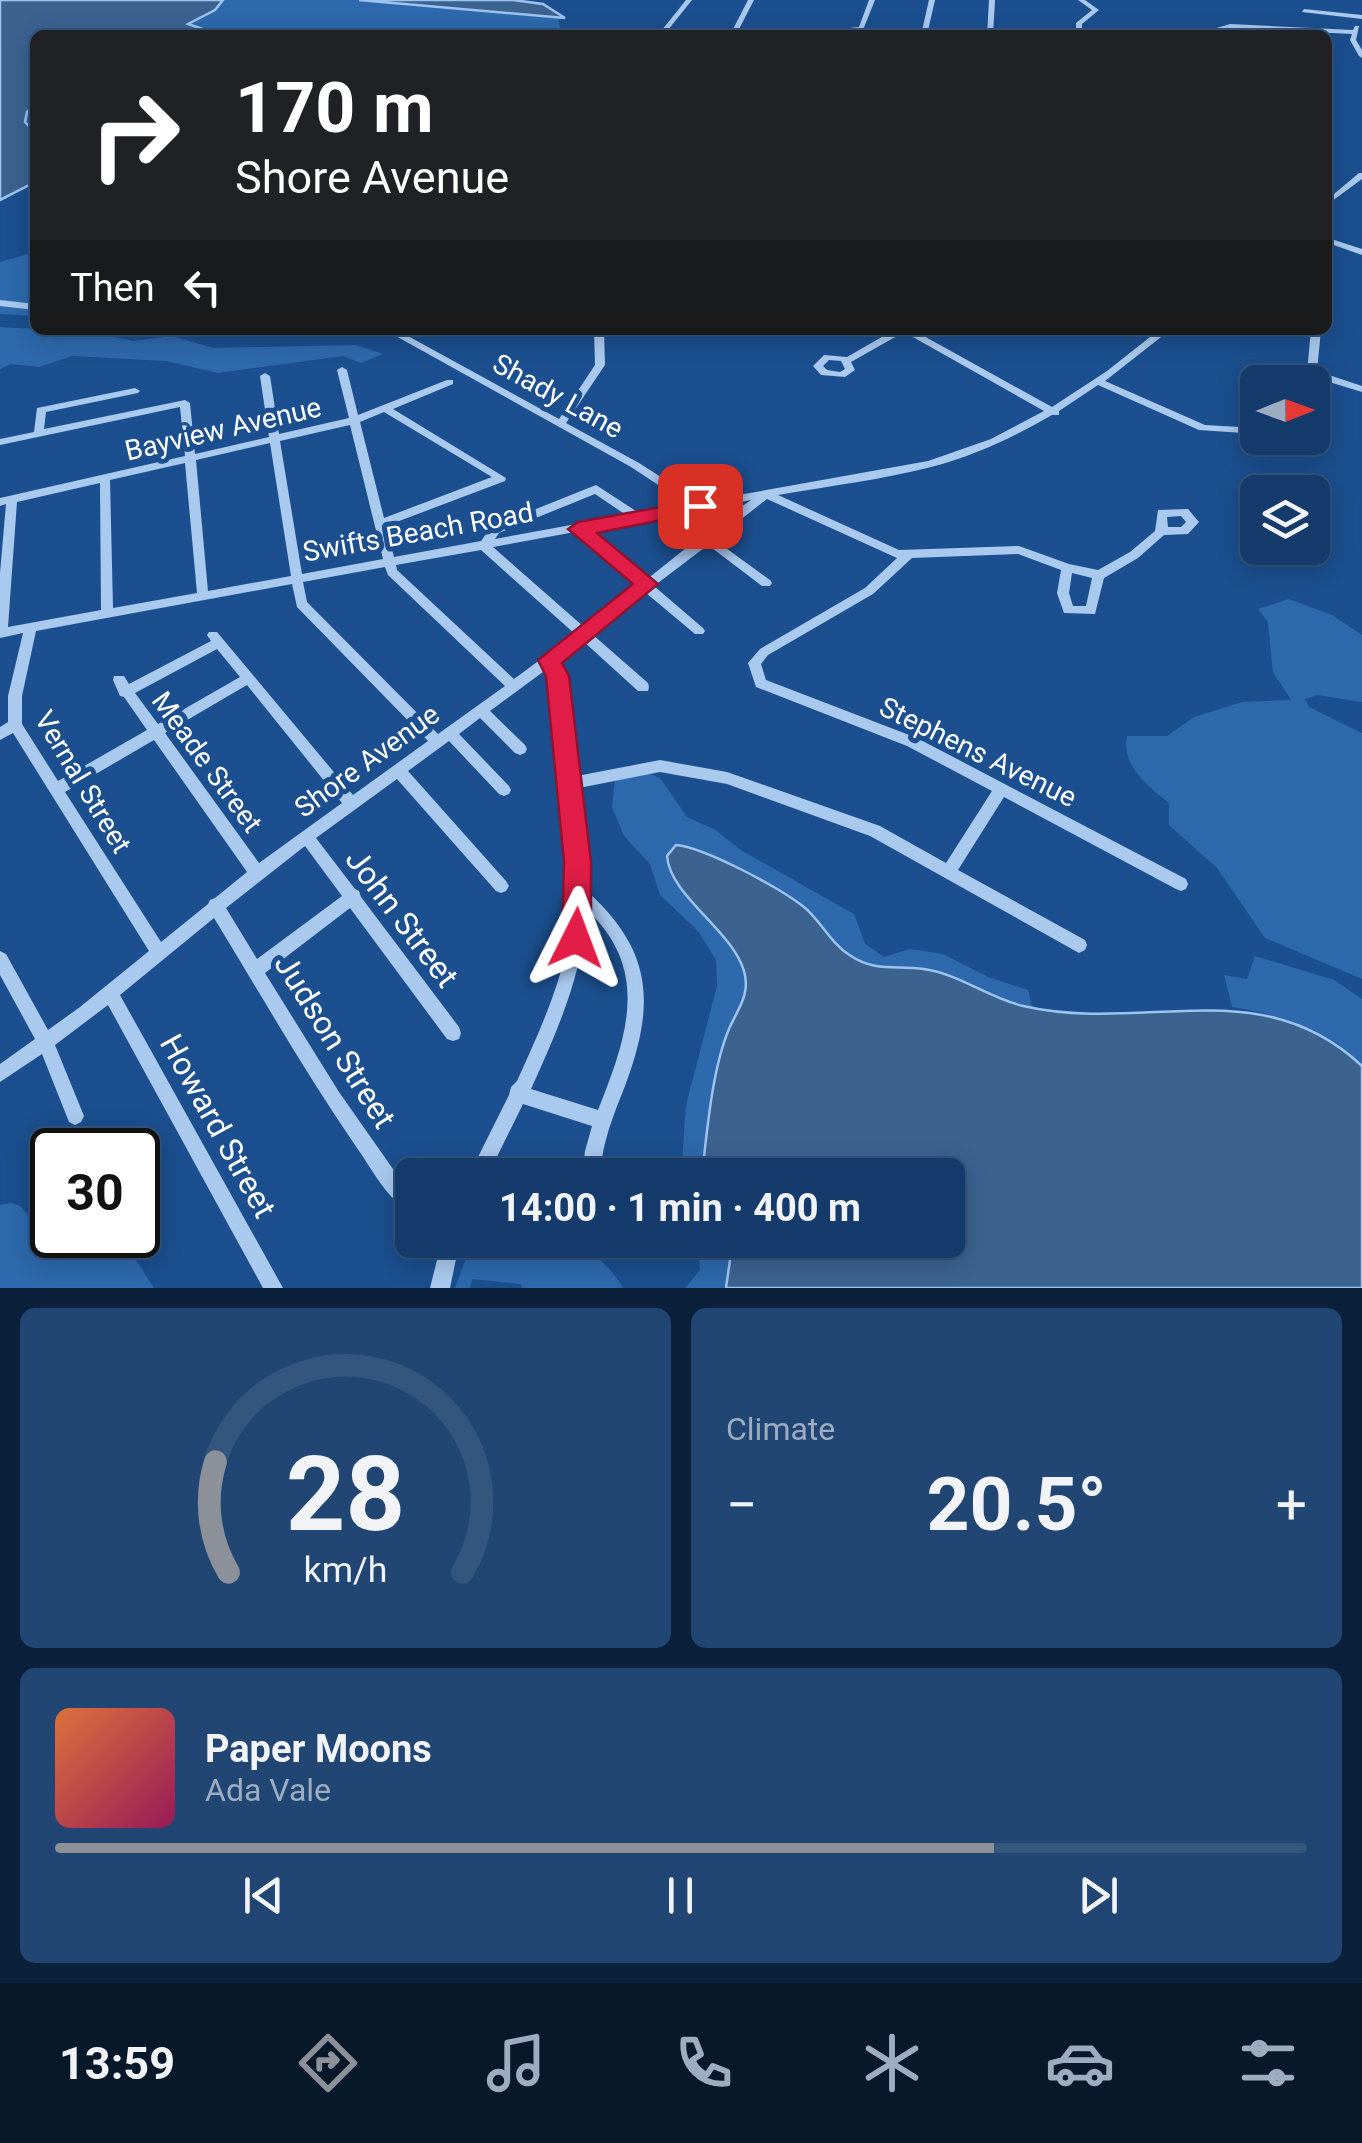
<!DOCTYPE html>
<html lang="en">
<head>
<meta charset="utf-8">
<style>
  body { margin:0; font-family:Roboto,sans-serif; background:#214673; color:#f1f3f6; height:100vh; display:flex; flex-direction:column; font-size:38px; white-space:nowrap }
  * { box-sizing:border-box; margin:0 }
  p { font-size:32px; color:#9dadc1 }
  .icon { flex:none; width:55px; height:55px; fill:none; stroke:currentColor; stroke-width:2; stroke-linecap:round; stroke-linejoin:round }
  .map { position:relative; height:1288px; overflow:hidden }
  .drawer { display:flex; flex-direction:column; gap:20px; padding:20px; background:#0b203b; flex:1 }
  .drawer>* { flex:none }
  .hud { position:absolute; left:30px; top:30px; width:1302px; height:305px; border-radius:15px; box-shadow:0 5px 25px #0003,0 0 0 2px #33557e; background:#202124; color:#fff; overflow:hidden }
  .needle { width:65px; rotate:89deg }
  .buttons { position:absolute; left:1240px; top:365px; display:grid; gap:20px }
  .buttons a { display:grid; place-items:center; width:90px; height:90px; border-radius:15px; background:#143b6b; box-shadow:0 5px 25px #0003,0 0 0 2px #33557e; font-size:50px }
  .speed { position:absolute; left:30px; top:1128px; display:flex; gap:20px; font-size:50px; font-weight:700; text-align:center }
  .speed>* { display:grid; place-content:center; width:130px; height:130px; border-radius:50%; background:#143b6b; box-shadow:0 5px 25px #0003,0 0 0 2px #33557e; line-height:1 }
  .speed .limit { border:5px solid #111; border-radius:15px; background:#fff; color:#111 }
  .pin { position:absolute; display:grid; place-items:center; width:85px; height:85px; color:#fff; margin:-42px; border-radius:20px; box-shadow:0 5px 15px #0006 }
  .me { position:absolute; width:110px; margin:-55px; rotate:3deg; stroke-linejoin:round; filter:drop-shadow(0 0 8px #0008) }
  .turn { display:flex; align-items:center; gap:35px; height:210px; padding:0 40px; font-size:45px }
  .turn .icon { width:130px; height:130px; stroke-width:2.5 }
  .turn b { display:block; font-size:70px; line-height:85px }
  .then { display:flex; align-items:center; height:95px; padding:0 40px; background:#0003; gap:20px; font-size:38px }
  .big { font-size:75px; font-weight:700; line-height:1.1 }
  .drawer .tile { flex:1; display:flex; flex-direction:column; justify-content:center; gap:15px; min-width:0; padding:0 35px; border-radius:15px; background:#214673 }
  .drawer .dial { align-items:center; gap:0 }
  .dial svg { height:260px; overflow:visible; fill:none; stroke:#33557e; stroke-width:7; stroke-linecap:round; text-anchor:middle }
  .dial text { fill:#f1f3f6; stroke:none }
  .song { display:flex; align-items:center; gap:30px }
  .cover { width:120px; height:120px; border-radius:15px; background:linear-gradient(135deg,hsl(20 70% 55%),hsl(330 70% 35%)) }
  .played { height:10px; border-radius:5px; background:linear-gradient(90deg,#8c9099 75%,#33557e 75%) }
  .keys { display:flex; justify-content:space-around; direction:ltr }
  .heat { display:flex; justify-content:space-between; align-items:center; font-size:55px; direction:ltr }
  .drawer .tiles { flex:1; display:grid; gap:20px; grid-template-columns:1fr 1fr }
  .tile:last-child { grid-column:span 2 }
  .trip { position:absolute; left:395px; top:1158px; width:570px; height:100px; border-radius:15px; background:#143b6b; box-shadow:0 5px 25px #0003,0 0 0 2px #33557e; font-weight:700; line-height:100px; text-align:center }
  .tab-bar { display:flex; height:160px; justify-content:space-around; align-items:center; background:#08182b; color:#9dadc1 }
  .tab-bar .icon { width:70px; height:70px }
  .tab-bar .selected { color:#8c9099 }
  .tab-bar b { font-size:45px; color:#f1f3f6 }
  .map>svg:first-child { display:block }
  .green { fill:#2e69ad }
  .water { fill:#3c6290; stroke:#9cc4f0; stroke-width:2.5 }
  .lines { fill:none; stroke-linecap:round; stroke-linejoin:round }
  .minor { fill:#a9c9ee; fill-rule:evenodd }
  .route { fill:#e11d48; stroke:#92132f; stroke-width:2.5 }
  .labels { text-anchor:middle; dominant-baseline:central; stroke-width:10; stroke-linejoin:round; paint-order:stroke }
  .street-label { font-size:28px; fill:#fff; stroke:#1b4f8f }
  .near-street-label { font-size:32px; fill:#fff; stroke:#1b4f8f }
</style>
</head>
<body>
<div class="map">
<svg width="1362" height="1288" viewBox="0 0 1362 1288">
  <rect width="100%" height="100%" fill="#1b4f8f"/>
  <g class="green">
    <polygon points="89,0 513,0 543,4 565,18 558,20 562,35 35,35 35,182 0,200 0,33"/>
    <polygon points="35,252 35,316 0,314 0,262"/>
    <polygon points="0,327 88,332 134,341 172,336 213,348 356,345 383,354 361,363 343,356 218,373 166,361 72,356 39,367 11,364 0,369"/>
    <path d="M1289,599L1332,615L1362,635V702L1317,695L1305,699L1309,707L1362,733V979L1265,938L1217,868L1169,825V803C1148,786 1121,766 1127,736H1167L1194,717L1242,702L1291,700L1273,672L1268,622L1258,609Z"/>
    <path d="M640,770L660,778L687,817L716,830L739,849L854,914L865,944L884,957L910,949L943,954L988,977L1028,990L1032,1007C999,1003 970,983 939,973C909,962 879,975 850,956C833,945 822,925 808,911C788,892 699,842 672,848L667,856C680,902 730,926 744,971C753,998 706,1132 702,1175H681L686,1105L717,986L716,960L698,931L660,895L650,864L624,836L612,807L615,779Z"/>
    <path d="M1255,956L1334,980L1362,999V1066C1323,1030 1284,1015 1232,1007L1224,975L1247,979Z"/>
    <polygon points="10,1203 20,1206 28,1215 52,1206 52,1235 120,1235 154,1288 0,1288 0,1205"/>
    <path d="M473,1240C535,1240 586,1226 623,1288H522L521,1284L472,1279L470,1288H455Z"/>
    <polygon points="688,1240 726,1240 730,1260 726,1288 685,1288 700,1270 698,1251"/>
  </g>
  <g class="water">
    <polygon points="0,0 223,0 215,10 188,24 220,35 35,35 35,105 27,112 25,122 35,133 35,182 0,200"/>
    <polygon points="359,0 513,0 543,4 565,18"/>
    <path d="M676,845C706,848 780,888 804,907C821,921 831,944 851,956C875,972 897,965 924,969C959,974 989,998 1023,1006C1146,1034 1260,970 1362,1066V1288H726L730,1260L726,1240H948V1175H702C707,1132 712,1069 729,1029C737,1010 751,995 744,971C732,930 670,896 667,856Z"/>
  </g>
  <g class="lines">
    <g class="minor">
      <polygon points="686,0 692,0 664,35 658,35"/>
      <polygon points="748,0 754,0 736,35 730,35"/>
      <polygon points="869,0 875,0 863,30 812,34 809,32 859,27"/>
      <polygon points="929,0 935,0 927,35 921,35"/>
      <polygon points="989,0 995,0 993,35 987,35"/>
      <polygon points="1078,0 1085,0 1099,10 1082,24 1082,35 1076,35 1076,23 1092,10"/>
      <polygon points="1304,9 1362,15 1362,19 1302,12"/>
      <polygon points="1230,24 1353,30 1355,26 1359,26 1356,40 1362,50 1362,58 1359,56 1350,40 1352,34 1230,28 1203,35 1193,35"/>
      <polygon points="1359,173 1362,173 1362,179 1328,204 1328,199"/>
      <polygon points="1328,238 1362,249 1362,255 1328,243"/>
      <polygon points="0,300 35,304 35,310 0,306"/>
      <path d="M385,330H397L559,419L595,365L594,330H604L605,365L566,423L639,463L700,502L928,461L991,439L1044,411L904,332L851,362L855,370L845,377L821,375L813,366L824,355L847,357L894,330H913L1052,407L1107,371L1159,330H1170L1105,381L1205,425L1258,428V434L1199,430L1098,385L1059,411V415H1052C1014,437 974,456 931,467C881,480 829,486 778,495L899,550L1019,546L1069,564L1098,570L1130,552L1155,531L1158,510L1188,509L1199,522L1188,534L1164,535L1138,558L1104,578L1095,614L1064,613L1057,593L1061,570L1018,554L912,558L873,594L768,655L761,664L766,680L917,738L1186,879L1188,884L1186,889L1181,891L1176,889L1004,797L958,870L1085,940L1087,945L1085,950L1079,953L870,836L727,784L660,772L579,788L585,836L587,891C654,952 655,1005 625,1086C613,1116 602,1143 600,1175H582L585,1151L592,1126L523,1104L488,1175H469L509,1095L511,1087L517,1081C539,1032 563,982 570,928C576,882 571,835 565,789L561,784L564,779L551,676L547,669L490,711L525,745L527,749L525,753L520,755L515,753L480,718L459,734L509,786L511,790L509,794L504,796L499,794L449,741L408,771L506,881L509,886L506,891L501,893L496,891L397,779L316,838L355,889L359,891L361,897L459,1027L461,1033L459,1039L453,1041L447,1039L350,908L265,973L339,1092L400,1179L412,1190V1211C388,1202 372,1169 357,1148C306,1074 261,995 214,918L120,995L283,1288H263L108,1005L55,1045L84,1116L81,1122L75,1125L69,1122L42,1054L0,1082V1064L35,1039L0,975V951L6,954L48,1030L80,1007L149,951L13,733L0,740V727L8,722V696L23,633L0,638V573L6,504L0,506V498L185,456L180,407L0,445V439L34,432L37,408L135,388L140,391L138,393L46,412L44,429L185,400L190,403L195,454L269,437L260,376L265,373L270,376L279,434L349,418L337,370L342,367L347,370L358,415L447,380H453V384L393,409L506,478L505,481L386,526L394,557L481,541L491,527L596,485L639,513L687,504L631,467ZM829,360L841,361L845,369L840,372L827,370L823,366ZM384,412L492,477L384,518L360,422ZM350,425L383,559L302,574L280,441ZM270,443L291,576L208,591L196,460ZM185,463L197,593L113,608L110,480ZM100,483L101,610L8,627L17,502ZM595,494L626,515L495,539L499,533ZM767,499L897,558L865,588L760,649L748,663L756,687L907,746L992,791L946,863L880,826L727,772L660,760L577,776L563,676L557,662L583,641L638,691H648L649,687L648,683L592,634L646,593L695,634H703L705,631L703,628L654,586L708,545L762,586H770L772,583L770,580L719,543L717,538ZM751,500L706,532L646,580L587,530ZM1181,516L1186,522L1181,527H1168L1167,517ZM575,532L638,586L584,627L493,547ZM481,550L575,634L514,679L397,570L396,565ZM385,567L388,575L505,686L438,734L307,602L303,582ZM1072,573L1092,578L1086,606H1073L1069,593ZM292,584L297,607L428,741L353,795L217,632H209L207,635L211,641L129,684L124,676H114L113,680L120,696L124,697L147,730L58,781L22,724V696L36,631ZM217,649L240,677L158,724L135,693ZM247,685L342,803L259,863L165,733ZM154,740L247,872L215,898L210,900L208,904L161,942L65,792ZM305,846L342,896L257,959L226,908ZM587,910C652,971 626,1039 598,1110L531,1089C557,1032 583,973 587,910Z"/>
      <polygon points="1311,330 1321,330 1317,371 1362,386 1362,392 1316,378 1314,384 1306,382"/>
      <polygon points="442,1240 460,1240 450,1288 430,1288"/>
    </g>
  </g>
  <polygon class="route" points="700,500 707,502 707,511 597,533 658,584 562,663 569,676 591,862 591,938 587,947 576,951 566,947 562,938 564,862 546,676 538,660 633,584 568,529 578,522"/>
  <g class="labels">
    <g class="street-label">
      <text transform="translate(558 396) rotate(29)">Shady Lane</text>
      <text transform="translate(223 429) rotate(-13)">Bayview Avenue</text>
      <text transform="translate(418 532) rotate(-10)">Swifts Beach Road</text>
      <text transform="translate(978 752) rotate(26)">Stephens Avenue</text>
      <text transform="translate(367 761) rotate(-36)">Shore Avenue</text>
      <text transform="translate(207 762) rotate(54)">Meade Street</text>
      <text transform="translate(83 782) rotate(59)">Vernal Street</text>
    </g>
    <g class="near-street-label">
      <text transform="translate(402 918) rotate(53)">John Street</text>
      <text transform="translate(335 1041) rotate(58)">Judson Street</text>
      <text transform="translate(218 1126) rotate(61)">Howard Street</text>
    </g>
  </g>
</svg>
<div class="buttons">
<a><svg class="needle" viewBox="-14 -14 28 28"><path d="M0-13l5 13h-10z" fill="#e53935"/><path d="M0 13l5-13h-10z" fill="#9dadc1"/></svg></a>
<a><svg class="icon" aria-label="layers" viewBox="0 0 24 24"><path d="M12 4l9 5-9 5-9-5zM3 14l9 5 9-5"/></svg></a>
</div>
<div class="speed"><div class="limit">30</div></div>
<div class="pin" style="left:700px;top:506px;background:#d93025"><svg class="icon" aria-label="arrive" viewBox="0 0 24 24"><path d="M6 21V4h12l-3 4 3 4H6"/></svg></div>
<svg class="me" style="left:576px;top:938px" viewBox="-20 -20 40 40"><path d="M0-17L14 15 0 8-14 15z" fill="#e11d48" stroke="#fff" stroke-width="4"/></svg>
<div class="trip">14:00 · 1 min · 400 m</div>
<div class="hud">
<div class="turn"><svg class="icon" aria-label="right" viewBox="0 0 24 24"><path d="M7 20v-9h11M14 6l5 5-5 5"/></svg><div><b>170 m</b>Shore Avenue</div></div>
<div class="then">Then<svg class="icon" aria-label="left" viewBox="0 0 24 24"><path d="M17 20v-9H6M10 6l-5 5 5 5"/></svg></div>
</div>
</div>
<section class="drawer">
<div class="tiles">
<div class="tile dial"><svg viewBox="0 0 100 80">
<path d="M14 69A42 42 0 1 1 86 69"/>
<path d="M14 69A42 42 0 0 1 10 35" stroke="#8c9099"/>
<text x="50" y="56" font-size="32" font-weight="700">28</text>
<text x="50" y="72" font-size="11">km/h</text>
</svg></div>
<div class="tile"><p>Climate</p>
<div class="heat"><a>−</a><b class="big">20.5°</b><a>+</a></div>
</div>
<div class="tile">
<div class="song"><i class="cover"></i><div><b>Paper Moons</b><p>Ada Vale</p></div></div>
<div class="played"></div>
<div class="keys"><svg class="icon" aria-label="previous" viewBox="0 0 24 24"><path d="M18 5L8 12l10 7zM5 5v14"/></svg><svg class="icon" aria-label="pause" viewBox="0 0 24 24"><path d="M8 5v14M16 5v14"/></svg><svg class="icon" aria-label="next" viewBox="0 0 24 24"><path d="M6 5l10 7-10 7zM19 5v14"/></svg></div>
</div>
</div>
</section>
<nav class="tab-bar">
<b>13:59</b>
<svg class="icon selected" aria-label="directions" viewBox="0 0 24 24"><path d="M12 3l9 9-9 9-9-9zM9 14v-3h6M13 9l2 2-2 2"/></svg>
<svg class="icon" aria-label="music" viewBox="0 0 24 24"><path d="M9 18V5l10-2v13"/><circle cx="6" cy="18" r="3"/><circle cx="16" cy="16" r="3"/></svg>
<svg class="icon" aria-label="phone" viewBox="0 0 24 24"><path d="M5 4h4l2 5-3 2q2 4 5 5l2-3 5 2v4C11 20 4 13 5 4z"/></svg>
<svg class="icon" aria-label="climate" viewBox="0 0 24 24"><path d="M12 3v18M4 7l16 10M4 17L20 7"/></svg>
<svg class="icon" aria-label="car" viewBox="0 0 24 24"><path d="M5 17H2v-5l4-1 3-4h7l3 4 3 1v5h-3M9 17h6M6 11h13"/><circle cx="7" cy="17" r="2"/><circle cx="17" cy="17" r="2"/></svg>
<svg class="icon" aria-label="filters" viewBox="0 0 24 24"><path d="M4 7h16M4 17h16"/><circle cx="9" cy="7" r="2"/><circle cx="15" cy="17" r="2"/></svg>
</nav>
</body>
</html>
